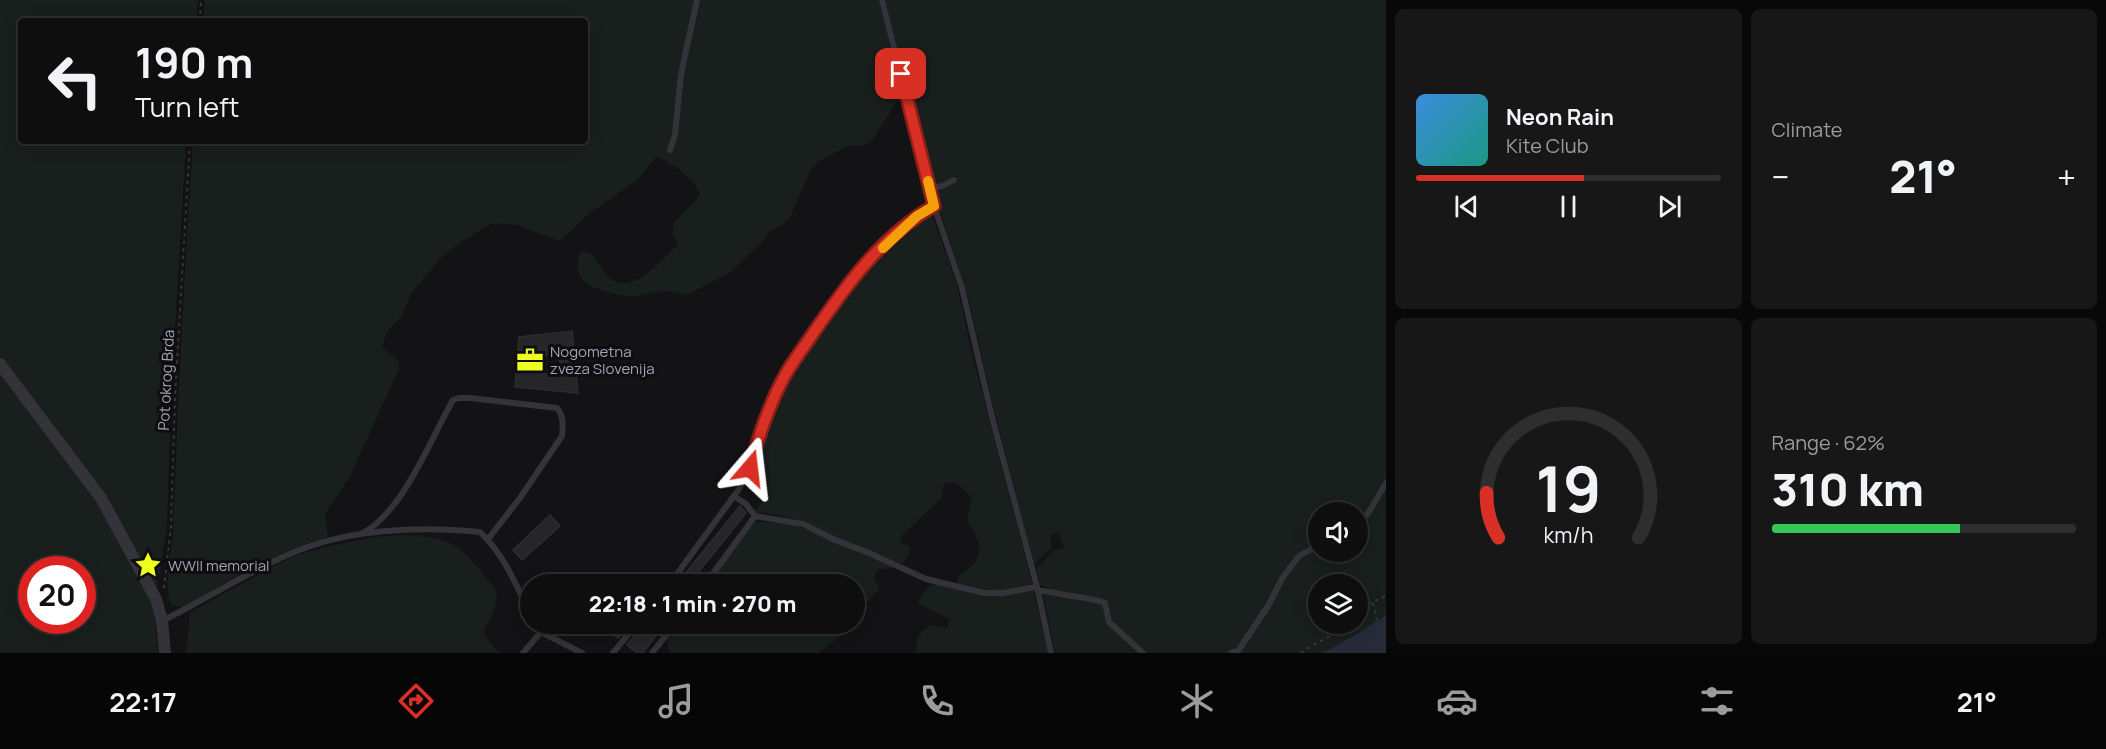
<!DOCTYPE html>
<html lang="en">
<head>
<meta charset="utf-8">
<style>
  body { margin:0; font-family:Manrope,sans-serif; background:#171718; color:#f1f3f6; height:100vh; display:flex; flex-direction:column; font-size:22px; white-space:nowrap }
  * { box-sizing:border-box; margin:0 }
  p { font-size:20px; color:#9b9c9e }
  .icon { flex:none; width:33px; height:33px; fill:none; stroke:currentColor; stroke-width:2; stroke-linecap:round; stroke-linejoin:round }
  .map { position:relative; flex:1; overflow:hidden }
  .drawer { display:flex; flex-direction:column; gap:9px; padding:9px; background:#080808; width:720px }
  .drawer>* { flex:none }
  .banner { position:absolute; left:18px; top:18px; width:570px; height:126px; border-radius:6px; box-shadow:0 3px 15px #0003,0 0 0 2px #2e2e2f; background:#0e0e0f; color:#f1f3f6; overflow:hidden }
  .buttons { position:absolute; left:1308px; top:502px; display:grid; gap:12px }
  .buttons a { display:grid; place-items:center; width:60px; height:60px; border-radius:50%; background:#0e0e0f; box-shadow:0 3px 15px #0003,0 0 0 2px #2e2e2f; font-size:30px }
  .speed { position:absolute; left:18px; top:556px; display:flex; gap:12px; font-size:30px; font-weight:700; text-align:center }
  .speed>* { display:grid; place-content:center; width:78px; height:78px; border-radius:50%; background:#0e0e0f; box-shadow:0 3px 15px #0003,0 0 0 2px #2e2e2f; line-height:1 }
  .speed .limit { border:9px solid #d22; background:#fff; color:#111 }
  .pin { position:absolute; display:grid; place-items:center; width:51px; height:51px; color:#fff; margin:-26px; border-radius:12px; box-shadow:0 3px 9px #0006 }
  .me { position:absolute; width:66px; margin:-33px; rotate:17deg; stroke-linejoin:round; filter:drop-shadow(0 0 4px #0008) }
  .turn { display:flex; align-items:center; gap:21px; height:126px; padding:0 18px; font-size:27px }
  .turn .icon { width:78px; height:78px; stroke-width:2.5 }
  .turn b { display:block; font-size:42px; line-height:51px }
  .big { font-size:45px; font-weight:800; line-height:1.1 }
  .drawer .card { flex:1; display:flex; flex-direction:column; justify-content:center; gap:9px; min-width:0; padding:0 21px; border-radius:9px; background:#171718 }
  .drawer .dial { align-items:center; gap:0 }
  .dial svg { height:156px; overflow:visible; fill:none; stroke:#2e2e2f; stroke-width:7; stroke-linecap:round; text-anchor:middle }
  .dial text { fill:#f1f3f6; stroke:none }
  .song { display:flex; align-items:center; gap:18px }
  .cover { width:72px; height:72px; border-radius:9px; background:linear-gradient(135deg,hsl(210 70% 55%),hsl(170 70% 35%)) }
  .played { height:6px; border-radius:3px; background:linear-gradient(90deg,#d93025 55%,#2e2e2f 55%) }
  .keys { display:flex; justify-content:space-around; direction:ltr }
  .heat { display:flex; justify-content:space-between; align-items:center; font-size:33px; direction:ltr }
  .charge { height:9px; border-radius:4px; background:linear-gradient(90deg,#34c759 62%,#2e2e2f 0) }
  .drawer .tiles { flex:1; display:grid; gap:9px; grid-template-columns:repeat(2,1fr) }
  .trip { position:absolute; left:520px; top:574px; width:345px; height:60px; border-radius:30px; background:#0e0e0f; box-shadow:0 3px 15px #0003,0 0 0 2px #2e2e2f; font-weight:800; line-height:60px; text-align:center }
  .menu { display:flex; height:96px; justify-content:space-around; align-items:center; background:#060606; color:#9b9c9e }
  .menu .icon { width:42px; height:42px }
  .menu .on { color:#d93025 }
  .menu b { font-size:27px; color:#f1f3f6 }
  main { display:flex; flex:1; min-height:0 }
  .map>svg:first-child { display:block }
  .green { fill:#181f1c; fill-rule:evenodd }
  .water { fill:#272a38 }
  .building { fill:#262528; stroke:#2e2c30; stroke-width:1.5; fill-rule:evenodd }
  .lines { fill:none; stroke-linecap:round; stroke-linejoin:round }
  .path { stroke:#3a3940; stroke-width:2; stroke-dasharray:3 4.5; stroke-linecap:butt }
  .service { stroke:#343339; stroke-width:6 }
  .minor { stroke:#343339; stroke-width:12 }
  .route-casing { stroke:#8d1f18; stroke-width:15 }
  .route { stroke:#d93025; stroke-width:10 }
  .slow { stroke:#f59e0b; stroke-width:10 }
  .labels { text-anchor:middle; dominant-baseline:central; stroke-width:6; stroke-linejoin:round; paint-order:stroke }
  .poi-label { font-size:15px; fill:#a4a2b5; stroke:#0e0d0f; text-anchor:start }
  .street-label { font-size:15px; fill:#a4a2b5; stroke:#0e0d0f }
</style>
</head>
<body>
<main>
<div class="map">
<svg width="1386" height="653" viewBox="0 0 1386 653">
  <rect width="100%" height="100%" fill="#131214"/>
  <g class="green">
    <polygon points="0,0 198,0 196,21 21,21 21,141 186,141 171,398 167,526 157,588 41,410 0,357"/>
    <path d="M205,0H879L904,96L897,102L871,142L862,146H848L819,161L809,173L791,215L784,224L770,231L760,244L732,271L689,294C681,295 675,291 666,291C655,291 644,295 633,296C609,296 564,284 581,252L590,253C597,260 602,271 610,278C632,298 664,257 678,244L672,233L674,223L700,195C692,175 675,167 657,156L637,180L590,213L560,241L516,225L493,223L459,243L441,258L411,294L401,317L386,333L382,347L399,361V369L350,476L325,514L328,537C277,551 230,580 184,607L171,605C162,587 173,549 173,528C178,399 184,270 193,141H585V21H203Z"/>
    <path d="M885,0H1386V615L1355,635L1322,653H1055L1043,593L1051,589L1040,585L1036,569L1054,550L1064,548L1059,533L1050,535L1052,547L1036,563H1033L992,401L968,296L936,199ZM1318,513H1358V552H1318ZM1318,585H1358V624H1318Z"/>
    <path d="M928,216L933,217L957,285L972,354L1032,583L1030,586C1000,592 988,592 958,585V576C984,561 985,545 967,522C970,496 979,503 955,482L944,484L941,499L901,536V543L910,546C910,554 908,558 902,564L837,539L804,522L777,515L754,512L764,499L762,466L756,462C775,382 825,311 882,253C895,239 909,221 928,216Z"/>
    <path d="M0,371L96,499L154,606L158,653H0ZM32,570H82V621H32Z"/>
    <polygon points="748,521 794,524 895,566 890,569 879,569 875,574 874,580 878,585 878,590 867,602 855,619 855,585 699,585"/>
    <path d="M403,535C444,537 457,540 483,574C487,579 495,586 496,593C499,606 488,621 483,633L499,653H186L190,612L289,558L325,547L374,537Z"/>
    <polygon points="930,585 943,585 969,592 1034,591 1048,653 915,653 917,649 916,644 919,635 929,625 948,628 949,619 919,604 918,601"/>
    <path d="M670,624H851L838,638L818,653H670C668,643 664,633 670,624Z"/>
  </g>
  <polygon class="water" points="1386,615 1386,653 1322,653 1355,635"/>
  <g class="building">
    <path d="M572,331L578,393L515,387L519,337ZM552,354L558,357L560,362L561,375H548L541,371L543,359L547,355Z"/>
    <polygon points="740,506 746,513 688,585 676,585"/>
    <polygon points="550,515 560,526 522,560 513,550"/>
    <polygon points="598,624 628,624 629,625 618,638"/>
    <polygon points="644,624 657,624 653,629 658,633 643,653 637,653 627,645"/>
  </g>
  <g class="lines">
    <g class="path">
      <polyline points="200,21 201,0"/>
      <polyline points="164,588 171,526 175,396 190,141"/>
      <polyline points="1373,603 1377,620"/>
      <polyline points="1358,614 1364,606 1386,596"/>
      <path d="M1301,653C1316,642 1334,636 1347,624"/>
    </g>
    <g class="service">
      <path d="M882,0L934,206L962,288L992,417L1038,591C1050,590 1060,595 1072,596C1084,598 1094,599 1105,603L1109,622L1143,653"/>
      <polyline points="670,150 675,135 681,74 697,0"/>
      <polyline points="930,188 942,186 954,180"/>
      <polyline points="735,497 746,504 755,516"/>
      <polyline points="1358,521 1367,515 1386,483"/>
      <path d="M361,534C403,513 430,440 453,400L459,398H470L557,408C564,416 563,426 562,436L520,498L488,539"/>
      <polyline points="669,585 739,489 750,468 768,413 782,381 840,295 851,280 899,231 917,216 934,206"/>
      <polyline points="705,585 755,516 803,524 835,540 869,553 926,579 984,593 1003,593 1036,587"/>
      <polyline points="1038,591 1051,653"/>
      <path d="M162,621C204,600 243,575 285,556C344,529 416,526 480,532C504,554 517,587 531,616"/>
      <polyline points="536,624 541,632 582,653"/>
      <polyline points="523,653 541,632"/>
      <polyline points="613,653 637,624"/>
      <polyline points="652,653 675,624"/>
      <polyline points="1231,653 1238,651 1268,606 1283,577 1299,556 1318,545"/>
    </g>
    <polyline class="minor" points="0,364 101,498 156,599 162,621 165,653"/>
  </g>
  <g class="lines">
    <defs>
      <path id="route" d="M750,468C758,438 768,408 782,381C790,365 802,350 812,335C845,287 882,235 934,206L901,74"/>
    </defs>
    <use href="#route" class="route-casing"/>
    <use href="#route" class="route"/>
    <polyline class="slow" points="883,248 917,216 934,206 928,181"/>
  </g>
  <defs>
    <symbol id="office-bare" viewBox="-9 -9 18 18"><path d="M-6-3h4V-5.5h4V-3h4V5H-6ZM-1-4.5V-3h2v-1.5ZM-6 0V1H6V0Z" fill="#edff1f" stroke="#0e0d0f" stroke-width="2.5" paint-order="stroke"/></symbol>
    <symbol id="sight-bare" viewBox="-9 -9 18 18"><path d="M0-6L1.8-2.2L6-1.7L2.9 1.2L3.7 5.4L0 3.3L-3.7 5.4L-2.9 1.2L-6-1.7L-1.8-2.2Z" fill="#edff1f" stroke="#0e0d0f" stroke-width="2.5" paint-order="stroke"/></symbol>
  </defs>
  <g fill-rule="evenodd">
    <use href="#office-bare" x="511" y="341" width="38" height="38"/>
    <use href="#sight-bare" x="129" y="546" width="38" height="38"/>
  </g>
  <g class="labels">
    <g class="poi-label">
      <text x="550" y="351">Nogometna<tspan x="550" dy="17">zveza Slovenija</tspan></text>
      <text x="168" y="565">WWII memorial</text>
    </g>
    <g class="street-label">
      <text transform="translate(166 380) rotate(-87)">Pot okrog Brda</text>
    </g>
  </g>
</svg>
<div class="buttons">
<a><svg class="icon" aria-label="sound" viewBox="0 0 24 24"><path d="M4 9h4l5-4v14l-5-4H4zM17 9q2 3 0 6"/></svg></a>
<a><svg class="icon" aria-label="layers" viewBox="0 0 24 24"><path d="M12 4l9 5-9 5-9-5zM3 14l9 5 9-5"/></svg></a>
</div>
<div class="speed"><div class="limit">20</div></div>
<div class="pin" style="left:901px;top:74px;background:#d93025"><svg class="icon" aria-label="arrive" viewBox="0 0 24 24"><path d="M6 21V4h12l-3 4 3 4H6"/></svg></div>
<svg class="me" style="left:750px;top:468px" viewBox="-20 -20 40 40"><path d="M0-17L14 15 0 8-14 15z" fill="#d93025" stroke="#fff" stroke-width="4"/></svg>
<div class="trip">22:18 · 1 min · 270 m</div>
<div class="banner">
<div class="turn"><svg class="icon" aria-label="left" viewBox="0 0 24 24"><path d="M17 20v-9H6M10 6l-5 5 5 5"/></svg><div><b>190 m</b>Turn left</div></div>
</div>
</div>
<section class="drawer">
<div class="tiles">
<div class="card">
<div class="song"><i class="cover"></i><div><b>Neon Rain</b><p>Kite Club</p></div></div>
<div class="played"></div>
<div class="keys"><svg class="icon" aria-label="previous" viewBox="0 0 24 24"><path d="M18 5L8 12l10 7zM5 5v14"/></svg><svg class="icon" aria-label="pause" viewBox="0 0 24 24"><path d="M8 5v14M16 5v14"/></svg><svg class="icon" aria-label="next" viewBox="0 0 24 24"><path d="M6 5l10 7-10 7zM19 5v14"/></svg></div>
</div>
<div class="card"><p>Climate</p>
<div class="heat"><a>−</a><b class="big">21°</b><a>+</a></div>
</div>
<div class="card dial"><svg viewBox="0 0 100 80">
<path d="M14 69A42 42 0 1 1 86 69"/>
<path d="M14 69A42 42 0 0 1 8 46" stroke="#d93025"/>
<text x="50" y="56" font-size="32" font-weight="700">19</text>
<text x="50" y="72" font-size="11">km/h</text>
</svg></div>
<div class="card"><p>Range · 62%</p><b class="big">310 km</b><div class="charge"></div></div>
</div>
</section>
</main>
<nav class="menu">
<b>22:17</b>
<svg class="icon on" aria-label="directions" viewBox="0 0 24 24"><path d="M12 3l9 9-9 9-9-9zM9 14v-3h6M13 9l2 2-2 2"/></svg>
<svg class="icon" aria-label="music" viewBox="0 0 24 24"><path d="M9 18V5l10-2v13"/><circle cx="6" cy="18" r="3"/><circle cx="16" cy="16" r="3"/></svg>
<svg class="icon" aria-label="phone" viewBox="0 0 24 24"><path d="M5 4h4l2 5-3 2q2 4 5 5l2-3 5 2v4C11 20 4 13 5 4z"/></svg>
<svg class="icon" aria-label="climate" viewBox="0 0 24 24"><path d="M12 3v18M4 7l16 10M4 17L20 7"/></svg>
<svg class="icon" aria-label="car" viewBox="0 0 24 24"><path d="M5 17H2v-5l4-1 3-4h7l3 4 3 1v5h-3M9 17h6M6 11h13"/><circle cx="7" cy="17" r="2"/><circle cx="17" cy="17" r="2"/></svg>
<svg class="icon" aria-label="filters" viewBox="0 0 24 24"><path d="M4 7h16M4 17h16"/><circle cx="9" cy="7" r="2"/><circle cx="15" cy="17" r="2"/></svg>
<b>21°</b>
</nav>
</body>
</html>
